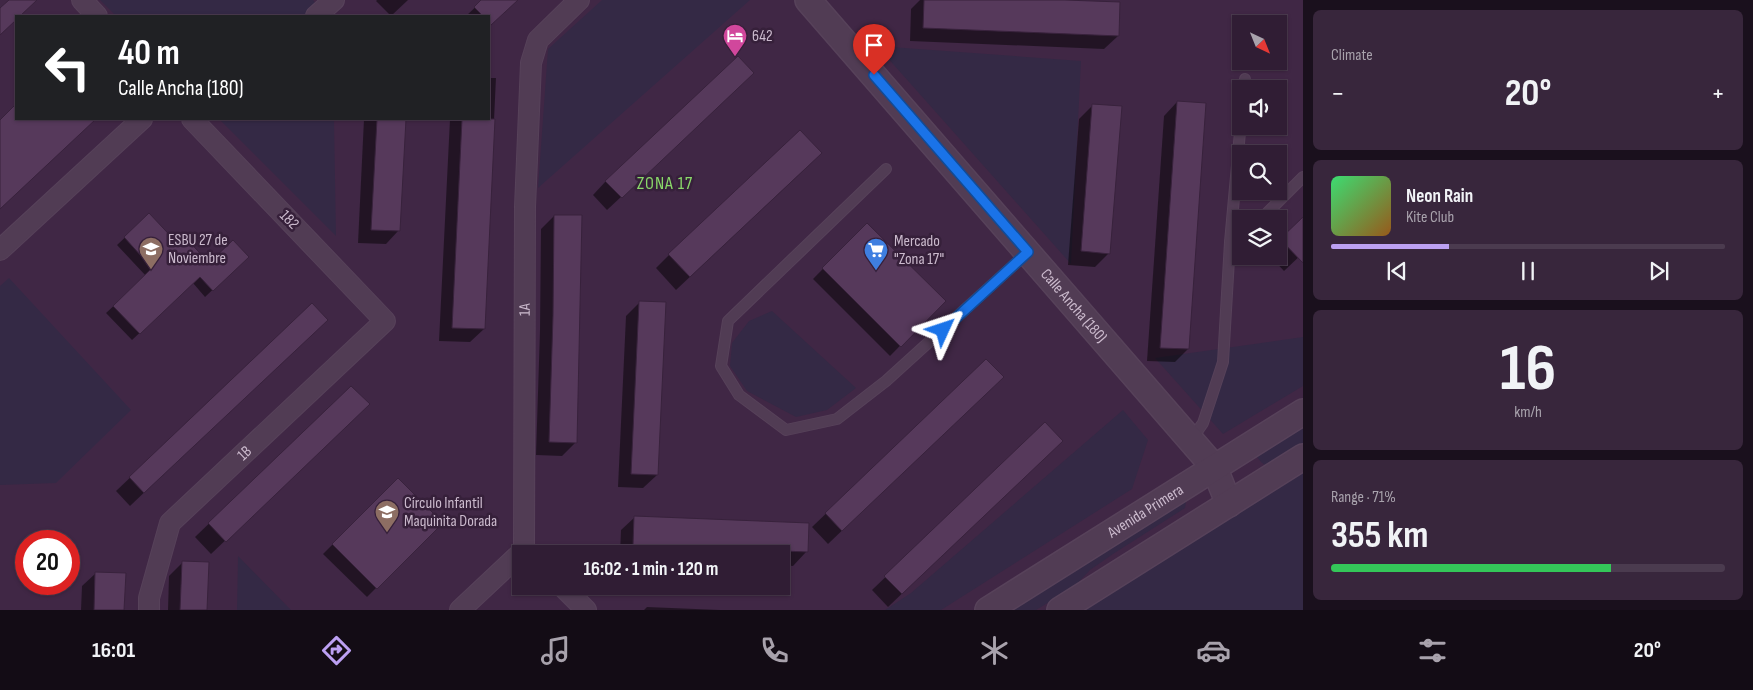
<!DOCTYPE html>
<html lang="en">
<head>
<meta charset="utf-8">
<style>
  body { margin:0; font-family:"Sofia Sans Condensed",sans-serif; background:#38263c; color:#f1f3f6; height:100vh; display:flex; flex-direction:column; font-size:19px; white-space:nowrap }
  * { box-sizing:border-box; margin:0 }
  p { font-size:16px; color:#a8a2ac }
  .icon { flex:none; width:28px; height:28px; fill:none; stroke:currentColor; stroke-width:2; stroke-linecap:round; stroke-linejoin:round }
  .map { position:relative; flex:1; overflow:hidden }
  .sheet { display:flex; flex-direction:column; gap:10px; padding:10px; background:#1a101d; width:450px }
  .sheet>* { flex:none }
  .guide { position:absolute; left:15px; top:15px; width:475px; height:105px; border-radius:0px; box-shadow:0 1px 4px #0004,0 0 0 1px #4b3b4f; background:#202124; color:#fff; overflow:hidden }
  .needle { width:32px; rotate:137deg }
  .fabs { position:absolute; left:1232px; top:15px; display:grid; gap:10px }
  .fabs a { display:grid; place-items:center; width:55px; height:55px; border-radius:0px; background:#301d34; box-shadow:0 1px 4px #0004,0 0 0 1px #4b3b4f; font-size:25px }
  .speed { position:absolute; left:15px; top:530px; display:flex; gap:10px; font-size:25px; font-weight:700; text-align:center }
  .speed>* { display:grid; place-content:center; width:65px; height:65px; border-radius:50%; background:#301d34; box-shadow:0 1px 4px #0004,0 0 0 1px #4b3b4f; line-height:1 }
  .speed .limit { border:8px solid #d22; background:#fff; color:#111 }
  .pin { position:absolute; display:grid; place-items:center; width:42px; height:42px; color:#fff; margin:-51px -21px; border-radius:50% 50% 50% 0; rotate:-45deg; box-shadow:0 0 5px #0007 }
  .pin .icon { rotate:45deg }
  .me { position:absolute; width:55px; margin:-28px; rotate:48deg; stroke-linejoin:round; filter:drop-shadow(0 0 4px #0008) }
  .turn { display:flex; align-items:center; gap:18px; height:105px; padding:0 20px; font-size:22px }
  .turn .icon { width:65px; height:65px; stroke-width:2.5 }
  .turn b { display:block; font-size:35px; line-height:42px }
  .big { font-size:38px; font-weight:700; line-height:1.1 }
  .sheet .widget { flex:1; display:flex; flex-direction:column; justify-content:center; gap:8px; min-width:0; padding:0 18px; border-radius:8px; background:#38263c }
  .sheet .dial { align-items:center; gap:0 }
  .dial b { font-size:65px; line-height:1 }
  .song { display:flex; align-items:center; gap:15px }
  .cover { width:60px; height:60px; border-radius:8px; background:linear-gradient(135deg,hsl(140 70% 55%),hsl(30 70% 35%)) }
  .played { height:5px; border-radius:2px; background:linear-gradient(90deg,#bca0f2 30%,#4b3b4f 30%) }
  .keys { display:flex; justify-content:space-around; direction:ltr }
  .heat { display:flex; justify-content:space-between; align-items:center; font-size:28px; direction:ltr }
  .charge { height:8px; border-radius:4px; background:linear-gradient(90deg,#34c759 71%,#4b3b4f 0) }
  .trip { position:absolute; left:512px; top:545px; width:278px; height:50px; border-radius:0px; background:#301d34; box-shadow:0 1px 4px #0004,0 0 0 1px #4b3b4f; font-weight:700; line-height:50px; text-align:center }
  .tab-bar { display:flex; height:80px; justify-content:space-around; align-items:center; background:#130c15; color:#a8a2ac }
  .tab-bar .icon { width:35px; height:35px }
  .tab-bar .current { color:#bca0f2 }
  .tab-bar b { font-size:22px; color:#f1f3f6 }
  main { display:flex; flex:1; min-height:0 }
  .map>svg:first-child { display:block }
  .green { fill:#342945 }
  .shadow { fill:#0007 }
  .building { fill:#56395b; stroke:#38223c }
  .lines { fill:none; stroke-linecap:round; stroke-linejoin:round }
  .service-casing { stroke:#57425a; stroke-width:12 }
  .minor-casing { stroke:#57425a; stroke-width:22 }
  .tertiary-casing { stroke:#57425a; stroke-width:28 }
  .service { stroke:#513c54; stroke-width:10 }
  .minor { stroke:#513c54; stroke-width:20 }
  .tertiary { stroke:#513c54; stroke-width:25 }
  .route-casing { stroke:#114b97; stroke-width:12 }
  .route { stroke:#1a73e8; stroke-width:9 }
  .labels { text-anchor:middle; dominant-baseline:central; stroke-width:5; stroke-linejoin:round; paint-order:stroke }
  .poi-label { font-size:16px; fill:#cbbacd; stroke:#36203a; text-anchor:start }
  .street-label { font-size:16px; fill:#cbbacd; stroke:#36203a }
  .neighbourhood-label { font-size:18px; letter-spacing:1px; fill:#8ad86a; stroke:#36203a }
</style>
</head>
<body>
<main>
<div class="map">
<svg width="1303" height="610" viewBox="0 0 1303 610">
  <rect width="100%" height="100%" fill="#402745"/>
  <g class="green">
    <polygon points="100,0 313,0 325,16 116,16"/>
    <polygon points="602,0 750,0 538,188 548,49"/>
    <polygon points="877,46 1081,61 1071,264"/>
    <polygon points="219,119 334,119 336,236"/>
    <polygon points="9,278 131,410 56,483 0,485 0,286"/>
    <polygon points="772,311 856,388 827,410 796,417 747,391 730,366 732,343 749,321"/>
    <polygon points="1303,337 1303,386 1223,434 1155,358"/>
    <polygon points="1123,410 1148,440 1132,489 941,610 885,610 911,593"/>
    <polygon points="1303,425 1303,443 1266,466 1261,462 1257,457 1261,451"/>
    <polygon points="1303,465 1303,610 1071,610"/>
    <polygon points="1181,501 1186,502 1185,508 1113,554 1090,570 1074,587 1036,610 1007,610"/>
    <polygon points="238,556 291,610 237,610"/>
  </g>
  <g class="shadow">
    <polygon points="377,0 408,0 391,16 376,1"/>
    <polygon points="483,0 517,0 489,26 489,16 466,16"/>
    <polygon points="920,0 1035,0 1118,36 1104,49 910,41 911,9"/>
    <polygon points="489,78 496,78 484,329 470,342 439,341 450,119 489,119"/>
    <polygon points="739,87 607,210 593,195 606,181"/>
    <polygon points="1177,102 1188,349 1175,362 1147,361 1164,116"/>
    <polygon points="1093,105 1109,253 1095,267 1068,265 1079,119"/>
    <polygon points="16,106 16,119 95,119 0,208 0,121"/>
    <polygon points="364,119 405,119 399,230 386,244 358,243"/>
    <polygon points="807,167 676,290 656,268 669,255"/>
    <polygon points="149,215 178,245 209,265 247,257 205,297 193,283 132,340 106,313 146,276 117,245"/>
    <polygon points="554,216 576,442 562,456 536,455 540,330 541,229"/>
    <polygon points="1303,219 1303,253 1284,271 1270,256 1279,256 1279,242"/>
    <polygon points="867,224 944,301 890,356 813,279"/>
    <polygon points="640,302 657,475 643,488 618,487 626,316"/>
    <polygon points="312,305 312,333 130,506 116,491"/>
    <polygon points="986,360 989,390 828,544 812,527"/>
    <polygon points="351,387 354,418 211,554 195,537"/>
    <polygon points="1045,424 1048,454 888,607 872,590"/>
    <polygon points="398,479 441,523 367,597 323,554"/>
    <polygon points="635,517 806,552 793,566 781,565 781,554 620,554 621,530"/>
    <polygon points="183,562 206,610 168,610 169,576"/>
    <polygon points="96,573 123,610 81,610 82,586"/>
    <polygon points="647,607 720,610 644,610"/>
  </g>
  <g class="building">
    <polygon points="9,0 37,0 20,16 16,16 16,20 0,35 0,8"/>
    <polygon points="481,0 518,0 491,25 489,22 489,16 483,16 474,7"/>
    <polygon points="924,0 1065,0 1120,2 1119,36 923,28"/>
    <polygon points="738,56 754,73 622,198 605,181"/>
    <polygon points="1177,101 1206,103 1189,349 1160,348"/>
    <polygon points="16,104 16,119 96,119 0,209 0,120"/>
    <polygon points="1092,104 1122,106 1110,254 1081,251"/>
    <polygon points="377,119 406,119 400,231 371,230"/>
    <polygon points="462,119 495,119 485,329 452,328"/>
    <polygon points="800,130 822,153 690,277 668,254"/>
    <polygon points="149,213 178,244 185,237 209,263 233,240 249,257 213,291 200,277 140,334 113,306 152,268 124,237"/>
    <polygon points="554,215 582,215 577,443 549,442 553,316"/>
    <polygon points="1303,217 1303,263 1280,239"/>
    <polygon points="867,223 946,301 901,347 822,268"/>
    <polygon points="639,301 666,302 658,475 631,474"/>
    <polygon points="312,303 328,320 144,493 129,477"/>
    <polygon points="986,359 1004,377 842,531 825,513"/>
    <polygon points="351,386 370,404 226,542 208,523"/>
    <polygon points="1045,422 1063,441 902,594 884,576"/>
    <polygon points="398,478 443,523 377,589 332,544"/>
    <polygon points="634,516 809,523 808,552 633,545"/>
    <polygon points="182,561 209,562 207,610 180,610"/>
    <polygon points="95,572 126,573 124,610 94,610"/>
  </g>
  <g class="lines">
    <defs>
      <g id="service">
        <polyline points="1244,89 1245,79"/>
        <polyline points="886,169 728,321 721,366 739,395 786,430 837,419 886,381 1027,253"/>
        <polyline points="1261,219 1303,177"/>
        <polyline points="1230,242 1241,121"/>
        <polyline points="1191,440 1203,423 1223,362 1230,242 1241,234"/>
      </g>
      <g id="minor">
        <polyline points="82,0 97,16"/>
        <polyline points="316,16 334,0"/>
        <polyline points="0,250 142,119"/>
        <polyline points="562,586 586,610"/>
        <path id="s1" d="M149,610V598L170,523L385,321L192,119"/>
        <path id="s2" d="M460,610L524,550L525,207L531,63L538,40L579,0"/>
      </g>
      <g id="tertiary">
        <path id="s3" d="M808,0L1214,467L1229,504"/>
        <path id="s4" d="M988,610L1303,412"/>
        <polyline points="1060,610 1303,457"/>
      </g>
    </defs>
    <use href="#service" class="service-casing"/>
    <use href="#minor" class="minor-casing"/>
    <use href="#tertiary" class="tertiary-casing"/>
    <use href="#service" class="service"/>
    <use href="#minor" class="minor"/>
    <use href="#tertiary" class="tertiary"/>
  </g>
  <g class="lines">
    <defs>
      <polyline id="route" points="874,75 1028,252 943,330"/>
    </defs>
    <use href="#route" class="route-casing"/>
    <use href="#route" class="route"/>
  </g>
  <defs>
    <symbol id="hotel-pin" viewBox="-11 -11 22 30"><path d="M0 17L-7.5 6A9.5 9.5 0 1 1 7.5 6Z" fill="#d1479c" stroke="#36203a"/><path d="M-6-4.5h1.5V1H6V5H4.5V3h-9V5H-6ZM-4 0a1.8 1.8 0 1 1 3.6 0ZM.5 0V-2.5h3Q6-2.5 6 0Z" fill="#fff"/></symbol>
    <symbol id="school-pin" viewBox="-11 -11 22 30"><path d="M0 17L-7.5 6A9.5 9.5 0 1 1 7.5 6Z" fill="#8d6e63" stroke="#36203a"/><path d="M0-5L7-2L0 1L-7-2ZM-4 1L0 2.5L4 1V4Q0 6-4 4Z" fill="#fff"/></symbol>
    <symbol id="supermarket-pin" viewBox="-11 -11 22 30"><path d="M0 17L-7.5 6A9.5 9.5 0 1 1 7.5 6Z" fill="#3f7fe0" stroke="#36203a"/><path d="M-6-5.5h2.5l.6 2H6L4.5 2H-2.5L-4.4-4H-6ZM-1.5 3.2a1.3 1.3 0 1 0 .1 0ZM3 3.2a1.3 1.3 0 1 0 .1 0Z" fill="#fff"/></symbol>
  </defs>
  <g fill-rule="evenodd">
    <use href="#hotel-pin" x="721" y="22" width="28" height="38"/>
    <use href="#school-pin" x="137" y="235" width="28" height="38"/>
    <use href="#supermarket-pin" x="862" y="236" width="28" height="38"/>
    <use href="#school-pin" x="373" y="498" width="28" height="38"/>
  </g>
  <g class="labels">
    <g class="poi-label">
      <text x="752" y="36">642</text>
      <text x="168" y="240">ESBU 27 de<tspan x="168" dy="18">Noviembre</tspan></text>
      <text x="894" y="241">Mercado<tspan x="894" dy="18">"Zona 17"</tspan></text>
      <text x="404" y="503">Círculo Infantil<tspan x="404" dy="18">Maquinita Dorada</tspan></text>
    </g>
    <g class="street-label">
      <text transform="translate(289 220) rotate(46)">182</text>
      <text stroke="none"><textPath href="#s3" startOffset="405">Calle Ancha (180)</textPath></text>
      <text stroke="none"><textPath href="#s2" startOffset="328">1A</textPath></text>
      <text stroke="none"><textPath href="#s1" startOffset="192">1B</textPath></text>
      <text stroke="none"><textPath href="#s4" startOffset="186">Avenida Primera</textPath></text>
    </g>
    <g class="neighbourhood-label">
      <text x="665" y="183">ZONA 17</text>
    </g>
  </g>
</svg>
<div class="fabs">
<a><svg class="needle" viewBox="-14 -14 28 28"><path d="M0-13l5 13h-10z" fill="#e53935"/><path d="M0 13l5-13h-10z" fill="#a8a2ac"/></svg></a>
<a><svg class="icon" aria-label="sound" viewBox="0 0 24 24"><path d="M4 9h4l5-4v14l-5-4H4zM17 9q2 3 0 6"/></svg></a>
<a><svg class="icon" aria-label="search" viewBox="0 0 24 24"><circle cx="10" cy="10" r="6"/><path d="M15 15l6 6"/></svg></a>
<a><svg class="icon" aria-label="layers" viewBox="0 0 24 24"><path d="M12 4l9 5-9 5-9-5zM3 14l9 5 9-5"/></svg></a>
</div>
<div class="speed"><div class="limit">20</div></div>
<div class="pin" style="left:874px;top:75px;background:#d93025"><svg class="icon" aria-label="arrive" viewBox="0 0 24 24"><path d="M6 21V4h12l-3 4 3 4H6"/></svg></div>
<svg class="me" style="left:943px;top:330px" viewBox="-20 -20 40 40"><path d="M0-17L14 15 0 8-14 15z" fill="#1a73e8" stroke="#fff" stroke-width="4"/></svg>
<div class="trip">16:02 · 1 min · 120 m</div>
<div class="guide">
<div class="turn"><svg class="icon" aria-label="left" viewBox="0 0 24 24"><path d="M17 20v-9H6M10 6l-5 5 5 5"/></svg><div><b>40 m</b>Calle Ancha (180)</div></div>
</div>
</div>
<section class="sheet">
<div class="widget"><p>Climate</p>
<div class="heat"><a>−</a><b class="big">20°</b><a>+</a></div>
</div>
<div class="widget">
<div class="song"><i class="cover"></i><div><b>Neon Rain</b><p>Kite Club</p></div></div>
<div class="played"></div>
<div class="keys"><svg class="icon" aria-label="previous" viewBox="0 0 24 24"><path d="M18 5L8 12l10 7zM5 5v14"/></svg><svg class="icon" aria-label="pause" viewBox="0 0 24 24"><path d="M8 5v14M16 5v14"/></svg><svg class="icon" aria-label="next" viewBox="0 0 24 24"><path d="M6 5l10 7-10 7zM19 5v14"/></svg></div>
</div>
<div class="widget dial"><b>16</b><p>km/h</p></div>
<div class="widget"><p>Range · 71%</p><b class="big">355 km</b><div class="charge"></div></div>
</section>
</main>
<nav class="tab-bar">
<b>16:01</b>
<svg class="icon current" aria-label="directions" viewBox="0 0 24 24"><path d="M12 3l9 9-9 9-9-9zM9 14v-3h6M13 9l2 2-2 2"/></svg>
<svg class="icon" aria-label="music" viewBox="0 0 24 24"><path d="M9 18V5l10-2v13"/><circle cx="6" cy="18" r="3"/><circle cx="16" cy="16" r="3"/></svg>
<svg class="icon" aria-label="phone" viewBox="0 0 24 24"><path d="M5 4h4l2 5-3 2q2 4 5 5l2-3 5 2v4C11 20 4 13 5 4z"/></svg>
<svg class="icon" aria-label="climate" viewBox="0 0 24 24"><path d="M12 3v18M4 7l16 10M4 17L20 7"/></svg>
<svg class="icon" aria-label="car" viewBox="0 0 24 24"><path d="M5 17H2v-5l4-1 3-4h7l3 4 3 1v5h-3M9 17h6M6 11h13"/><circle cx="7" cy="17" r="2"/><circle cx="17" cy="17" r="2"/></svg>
<svg class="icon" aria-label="filters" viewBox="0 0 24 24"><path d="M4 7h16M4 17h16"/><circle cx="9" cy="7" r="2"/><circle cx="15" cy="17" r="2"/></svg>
<b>20°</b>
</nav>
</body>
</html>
